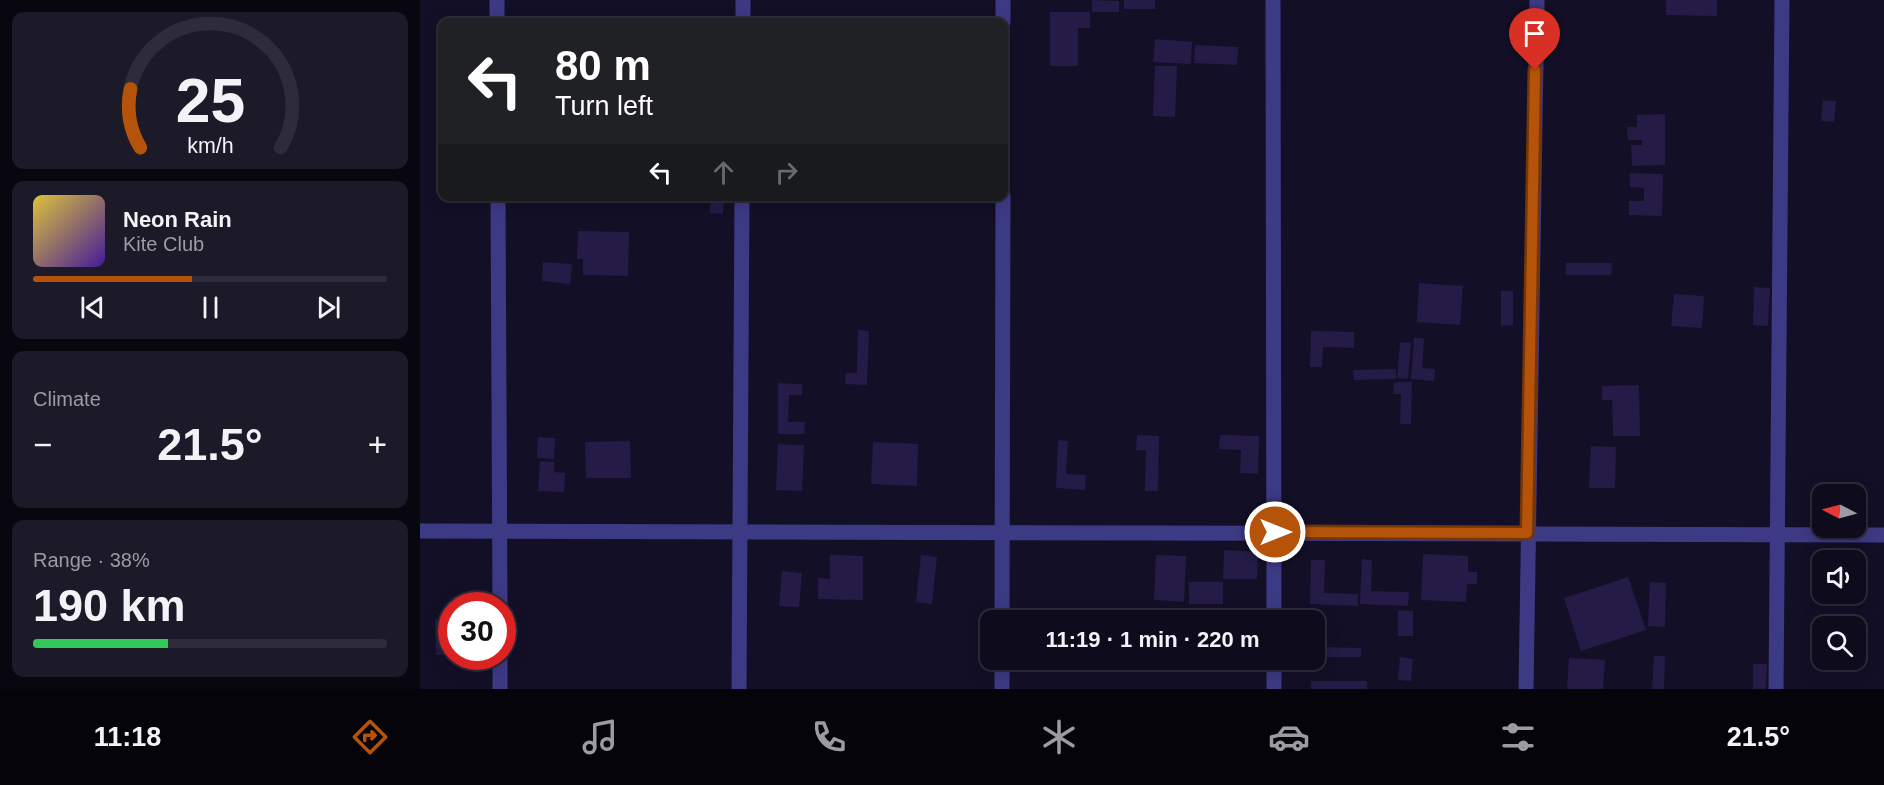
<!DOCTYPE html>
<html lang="en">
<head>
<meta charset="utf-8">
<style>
  body { margin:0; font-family:Arial,sans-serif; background:#1c1929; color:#f1f3f6; height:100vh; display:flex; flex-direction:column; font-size:22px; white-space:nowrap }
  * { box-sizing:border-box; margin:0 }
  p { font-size:20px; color:#9b9ba3 }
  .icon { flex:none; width:33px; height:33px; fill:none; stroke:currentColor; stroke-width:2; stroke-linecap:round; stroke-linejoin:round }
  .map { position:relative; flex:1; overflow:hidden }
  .details { display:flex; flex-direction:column; gap:12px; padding:12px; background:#08060f; width:420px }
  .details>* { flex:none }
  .banner { position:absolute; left:18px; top:18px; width:570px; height:183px; border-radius:12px; box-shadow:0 3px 15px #0003,0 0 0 2px #2e2b3b; background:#202124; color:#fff; overflow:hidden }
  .needle { width:39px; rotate:276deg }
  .buttons { position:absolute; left:1392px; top:484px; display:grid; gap:12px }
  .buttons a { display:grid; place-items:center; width:54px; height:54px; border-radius:12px; background:#0e0b1c; box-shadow:0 3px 15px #0003,0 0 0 2px #2e2b3b; font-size:30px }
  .speed { position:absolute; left:18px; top:592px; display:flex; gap:12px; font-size:30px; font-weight:700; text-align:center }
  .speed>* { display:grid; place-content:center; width:78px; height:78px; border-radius:50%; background:#0e0b1c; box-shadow:0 3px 15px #0003,0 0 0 2px #2e2b3b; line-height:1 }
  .speed .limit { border:9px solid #d22; background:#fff; color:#111 }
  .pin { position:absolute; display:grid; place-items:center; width:51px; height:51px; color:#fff; margin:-62px -26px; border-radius:50% 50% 50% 0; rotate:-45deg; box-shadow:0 0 6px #0007 }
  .pin .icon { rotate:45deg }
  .me { position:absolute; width:66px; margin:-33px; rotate:90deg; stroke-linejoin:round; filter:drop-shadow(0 0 4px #0008) }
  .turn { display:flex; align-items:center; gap:21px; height:126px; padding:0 18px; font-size:27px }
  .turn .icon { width:78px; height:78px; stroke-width:2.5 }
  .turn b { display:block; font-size:42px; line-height:51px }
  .lanes { display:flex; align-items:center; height:57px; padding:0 18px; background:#0003; justify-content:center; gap:30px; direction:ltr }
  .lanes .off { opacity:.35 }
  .big { font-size:45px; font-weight:800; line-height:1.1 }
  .details .widget { flex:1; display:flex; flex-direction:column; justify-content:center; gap:9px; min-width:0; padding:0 21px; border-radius:12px; background:#1c1929 }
  .details .dial { align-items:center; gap:0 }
  .dial svg { height:156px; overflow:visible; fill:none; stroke:#2e2b3b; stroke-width:7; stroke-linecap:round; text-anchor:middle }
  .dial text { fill:#f1f3f6; stroke:none }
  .song { display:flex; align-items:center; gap:18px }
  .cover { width:72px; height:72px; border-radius:9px; background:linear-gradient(135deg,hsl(50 70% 55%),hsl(260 70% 35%)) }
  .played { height:6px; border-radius:3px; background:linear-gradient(90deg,#b45309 45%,#2e2b3b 45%) }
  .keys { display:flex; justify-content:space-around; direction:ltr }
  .heat { display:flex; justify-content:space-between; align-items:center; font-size:33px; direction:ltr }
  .charge { height:9px; border-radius:4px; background:linear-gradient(90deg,#34c759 38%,#2e2b3b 0) }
  .trip { position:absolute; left:560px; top:610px; width:345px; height:60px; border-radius:12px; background:#0e0b1c; box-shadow:0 3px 15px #0003,0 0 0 2px #2e2b3b; font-weight:800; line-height:60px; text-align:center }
  .dock { display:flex; height:96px; justify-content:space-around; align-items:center; background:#06040b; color:#9b9ba3 }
  .dock .icon { width:42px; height:42px }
  .dock .selected { color:#b45309 }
  .dock b { font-size:27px; color:#f1f3f6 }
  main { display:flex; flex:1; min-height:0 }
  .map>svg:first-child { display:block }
  .building { fill:#241b47 }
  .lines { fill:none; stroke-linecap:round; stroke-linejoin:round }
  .minor { stroke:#3d3a85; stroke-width:15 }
  .route-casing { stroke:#753606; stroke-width:15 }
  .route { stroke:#b45309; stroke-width:10 }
</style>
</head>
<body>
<main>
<section class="details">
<div class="widget dial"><svg viewBox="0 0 100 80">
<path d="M14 69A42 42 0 1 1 86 69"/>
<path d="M14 69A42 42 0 0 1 9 39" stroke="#b45309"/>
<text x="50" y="56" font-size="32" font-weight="700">25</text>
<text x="50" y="72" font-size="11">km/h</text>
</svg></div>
<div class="widget">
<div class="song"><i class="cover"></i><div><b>Neon Rain</b><p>Kite Club</p></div></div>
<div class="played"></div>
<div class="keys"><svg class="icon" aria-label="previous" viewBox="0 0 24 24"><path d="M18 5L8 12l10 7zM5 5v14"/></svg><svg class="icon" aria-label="pause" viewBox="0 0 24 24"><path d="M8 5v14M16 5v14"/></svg><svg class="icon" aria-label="next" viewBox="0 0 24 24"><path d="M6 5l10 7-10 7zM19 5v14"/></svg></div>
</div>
<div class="widget"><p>Climate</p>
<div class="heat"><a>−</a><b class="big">21.5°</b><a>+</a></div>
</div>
<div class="widget"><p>Range · 38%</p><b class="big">190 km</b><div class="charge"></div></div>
</section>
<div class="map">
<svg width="1464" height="689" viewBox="0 0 1464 689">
  <rect width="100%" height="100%" fill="#130f26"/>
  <g class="building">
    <polygon points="672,0 699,1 699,12 672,12"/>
    <rect x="704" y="0" width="31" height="9"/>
    <polygon points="1246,0 1297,0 1297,16 1246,15"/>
    <polygon points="630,12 670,12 670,28 658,28 658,66 630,66"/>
    <rect x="210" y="19" width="26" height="3"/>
    <polygon points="735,39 772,42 771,64 733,62"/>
    <polygon points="775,45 818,47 817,65 774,63"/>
    <polygon points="735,66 757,66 755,117 733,116"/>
    <polygon points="1403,100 1416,101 1414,122 1401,121"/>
    <polygon points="1245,114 1245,165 1212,166 1211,145 1222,145 1222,140 1208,140 1207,127 1217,127 1217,115"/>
    <polygon points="1210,173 1243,174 1242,216 1209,215 1209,201 1224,201 1224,188 1210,187"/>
    <polygon points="291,196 304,196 303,214 290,213"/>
    <polygon points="158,231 209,232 208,276 163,275 163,259 157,259"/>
    <polygon points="123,262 152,264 150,284 122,281"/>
    <polygon points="1146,263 1192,263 1191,275 1146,275"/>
    <polygon points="999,283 1043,286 1040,325 997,322"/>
    <polygon points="1334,287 1350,288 1348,326 1333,325"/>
    <polygon points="1081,291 1093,291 1093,325 1081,326"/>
    <polygon points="1254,294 1284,296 1282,328 1251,326"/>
    <polygon points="438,330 449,331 447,385 425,384 426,373 437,373"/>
    <polygon points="891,331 934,332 934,348 903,347 902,367 890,367"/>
    <polygon points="994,338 1004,338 1002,368 1015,369 1014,381 991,379"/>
    <polygon points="980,342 991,343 988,379 977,378"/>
    <polygon points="976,369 976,379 934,380 933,370"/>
    <polygon points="974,382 976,384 977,382 992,382 991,424 980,424 981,394 973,394"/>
    <polygon points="358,383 382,384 382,395 369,395 368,422 385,422 384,434 358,434"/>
    <polygon points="1219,385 1220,436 1193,436 1192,400 1182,400 1182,386"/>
    <polygon points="717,435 739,436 738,491 725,491 726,450 716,450"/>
    <polygon points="800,435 839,436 838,474 820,473 821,450 799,449"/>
    <polygon points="118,437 135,438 134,459 117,458"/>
    <polygon points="638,440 648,441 646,474 666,475 665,490 636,488"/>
    <polygon points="210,441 211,478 166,478 165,442"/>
    <polygon points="453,442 498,444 497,486 451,484"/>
    <polygon points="358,444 384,445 382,491 356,490"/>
    <polygon points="1171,446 1196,447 1195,488 1169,488"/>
    <polygon points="120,461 134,462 134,472 145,473 144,492 118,491"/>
    <polygon points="804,550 838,552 837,579 803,579"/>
    <polygon points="1003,554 1048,556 1048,572 1057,572 1057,584 1047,584 1046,602 1001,600"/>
    <polygon points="410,555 443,556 443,600 398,599 398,578 410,579"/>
    <polygon points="501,555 517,557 512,604 496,602"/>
    <polygon points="736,555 766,556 764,602 734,600"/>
    <polygon points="942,559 952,560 951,591 989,592 988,606 940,604"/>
    <polygon points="891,560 905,560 904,593 938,594 938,606 890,604"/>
    <polygon points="362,571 382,573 379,607 359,606"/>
    <polygon points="1208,577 1226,630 1161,651 1144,598"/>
    <rect x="769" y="582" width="34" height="22"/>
    <polygon points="1230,582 1246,583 1245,627 1228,626"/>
    <polygon points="978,610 993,611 993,636 978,636"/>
    <polygon points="32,618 32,654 16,655 15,619"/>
    <polygon points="892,618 902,618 902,647 941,648 941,657 894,657 894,621"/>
    <polygon points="1234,656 1245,656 1244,689 1232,689"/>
    <polygon points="980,657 993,659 991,681 978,680"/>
    <polygon points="1149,658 1185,660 1183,689 1147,689"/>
    <polygon points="1333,664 1347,664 1346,689 1333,689"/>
    <rect x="891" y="681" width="56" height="8"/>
  </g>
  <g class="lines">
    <g class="minor">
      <polyline points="77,0 77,22"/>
      <polyline points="853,0 854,621"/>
      <polyline points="323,22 323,0"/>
      <polyline points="583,22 583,0"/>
      <polyline points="78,196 80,606"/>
      <polyline points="0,531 1464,535"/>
      <polyline points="582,621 583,196"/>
      <polyline points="80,689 80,657"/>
      <polyline points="319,689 322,196"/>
      <polyline points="582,689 582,660"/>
      <polyline points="854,689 854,660"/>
      <polyline points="1106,689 1117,0"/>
      <polyline points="1356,689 1362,0"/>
    </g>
  </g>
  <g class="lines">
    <defs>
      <polyline id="route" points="855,532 1107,533 1115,70"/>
    </defs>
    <use href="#route" class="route-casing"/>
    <use href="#route" class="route"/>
  </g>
</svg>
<div class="buttons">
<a><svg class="needle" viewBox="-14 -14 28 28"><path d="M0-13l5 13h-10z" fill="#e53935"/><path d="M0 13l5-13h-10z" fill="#9b9ba3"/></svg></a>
<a><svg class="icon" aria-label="sound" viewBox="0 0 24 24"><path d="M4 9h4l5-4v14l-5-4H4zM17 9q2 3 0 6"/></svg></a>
<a><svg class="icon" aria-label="search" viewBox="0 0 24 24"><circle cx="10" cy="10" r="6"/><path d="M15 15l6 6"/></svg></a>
</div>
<div class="speed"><div class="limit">30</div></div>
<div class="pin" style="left:1115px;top:70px;background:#d93025"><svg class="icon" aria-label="arrive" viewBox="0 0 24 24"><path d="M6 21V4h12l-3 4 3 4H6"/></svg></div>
<svg class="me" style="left:855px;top:532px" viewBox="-20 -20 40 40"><circle r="17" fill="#b45309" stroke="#fff" stroke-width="3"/><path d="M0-11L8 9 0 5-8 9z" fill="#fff"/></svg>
<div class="trip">11:19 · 1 min · 220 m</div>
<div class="banner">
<div class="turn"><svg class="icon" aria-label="left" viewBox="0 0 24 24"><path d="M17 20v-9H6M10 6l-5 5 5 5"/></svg><div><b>80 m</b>Turn left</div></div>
<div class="lanes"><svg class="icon" aria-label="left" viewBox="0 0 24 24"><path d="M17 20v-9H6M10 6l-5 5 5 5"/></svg><svg class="icon off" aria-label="ahead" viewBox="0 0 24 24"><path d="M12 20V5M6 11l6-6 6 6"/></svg><svg class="icon off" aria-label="right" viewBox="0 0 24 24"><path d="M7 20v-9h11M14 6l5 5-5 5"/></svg></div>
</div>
</div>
</main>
<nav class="dock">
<b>11:18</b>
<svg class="icon selected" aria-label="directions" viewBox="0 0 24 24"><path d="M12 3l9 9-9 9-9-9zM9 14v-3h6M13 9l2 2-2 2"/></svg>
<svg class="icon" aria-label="music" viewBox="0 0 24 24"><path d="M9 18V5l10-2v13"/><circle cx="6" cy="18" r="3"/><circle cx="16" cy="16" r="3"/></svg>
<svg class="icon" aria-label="phone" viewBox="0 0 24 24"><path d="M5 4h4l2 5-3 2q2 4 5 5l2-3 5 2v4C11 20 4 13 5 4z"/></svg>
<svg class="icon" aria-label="climate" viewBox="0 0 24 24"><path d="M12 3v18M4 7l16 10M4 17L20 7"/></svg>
<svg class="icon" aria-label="car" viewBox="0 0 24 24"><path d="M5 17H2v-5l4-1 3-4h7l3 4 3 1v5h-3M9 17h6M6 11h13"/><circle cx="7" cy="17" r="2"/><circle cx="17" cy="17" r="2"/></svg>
<svg class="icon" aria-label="filters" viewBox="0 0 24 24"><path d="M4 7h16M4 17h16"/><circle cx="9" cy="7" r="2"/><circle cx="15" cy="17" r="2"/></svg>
<b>21.5°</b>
</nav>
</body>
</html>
